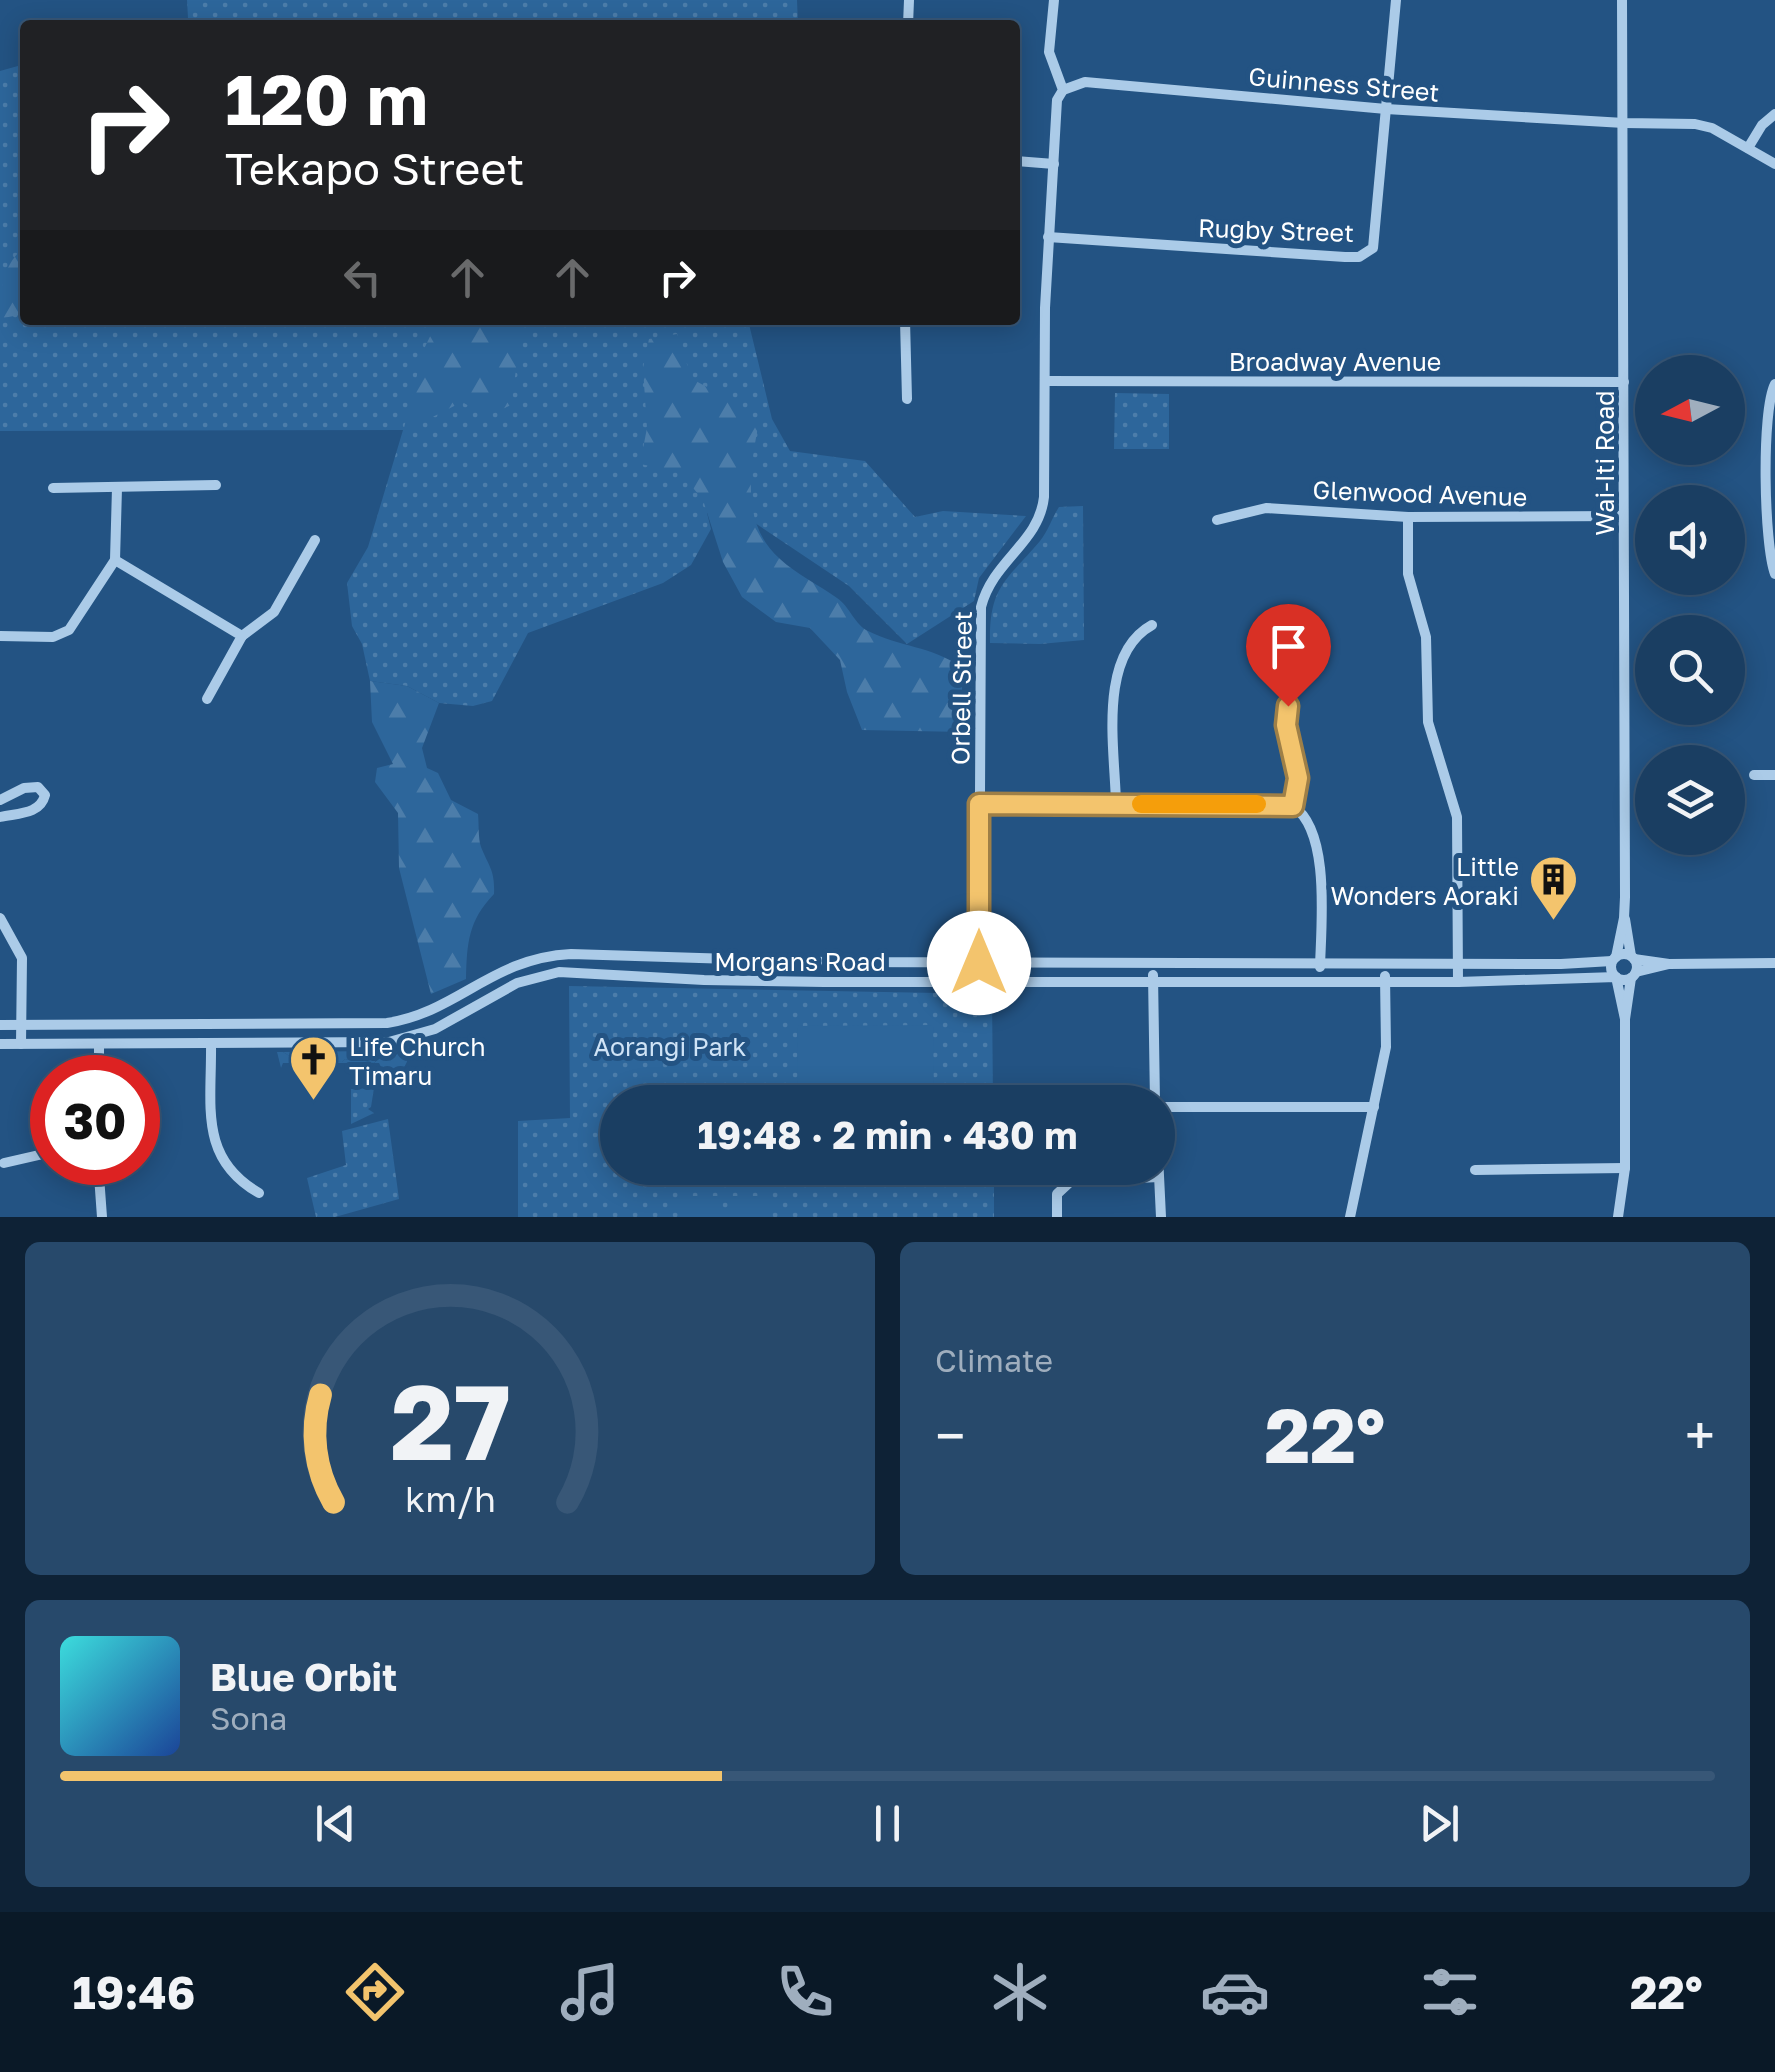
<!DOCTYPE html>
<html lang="en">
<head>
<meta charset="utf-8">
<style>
  body { margin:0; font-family:"Golos Text",sans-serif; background:#27496b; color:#f1f3f6; height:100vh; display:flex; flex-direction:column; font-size:38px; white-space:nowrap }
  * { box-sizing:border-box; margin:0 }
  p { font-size:32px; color:#9faebe }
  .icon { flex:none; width:55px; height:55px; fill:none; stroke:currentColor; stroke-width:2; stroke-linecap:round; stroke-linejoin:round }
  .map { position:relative; height:1217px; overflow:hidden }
  .panel { display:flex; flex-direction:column; gap:25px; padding:25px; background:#0e2236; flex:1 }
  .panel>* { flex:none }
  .banner { position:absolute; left:20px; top:20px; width:1000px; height:305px; border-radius:10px; box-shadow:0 5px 25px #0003,0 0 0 2px #385777; background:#202124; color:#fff; overflow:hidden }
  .needle { width:65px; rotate:263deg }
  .fabs { position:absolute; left:1635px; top:355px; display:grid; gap:20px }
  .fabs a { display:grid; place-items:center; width:110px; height:110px; border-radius:50%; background:#1a3e62; box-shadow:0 5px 25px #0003,0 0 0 2px #385777; font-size:50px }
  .speed { position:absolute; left:30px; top:1055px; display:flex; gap:20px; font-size:50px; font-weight:700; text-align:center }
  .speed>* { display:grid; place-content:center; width:130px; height:130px; border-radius:50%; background:#1a3e62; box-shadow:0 5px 25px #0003,0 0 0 2px #385777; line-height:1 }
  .speed .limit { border:15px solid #d22; background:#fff; color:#111 }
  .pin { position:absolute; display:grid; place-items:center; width:85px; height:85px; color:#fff; margin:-102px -42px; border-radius:50% 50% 50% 0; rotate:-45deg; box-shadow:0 0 10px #0007 }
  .pin .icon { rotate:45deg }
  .me { position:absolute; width:110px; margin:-55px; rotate:0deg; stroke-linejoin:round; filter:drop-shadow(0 0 8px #0008) }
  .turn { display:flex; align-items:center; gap:35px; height:210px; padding:0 40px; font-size:45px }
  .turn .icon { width:130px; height:130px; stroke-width:2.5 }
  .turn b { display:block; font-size:70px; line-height:85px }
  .lanes { display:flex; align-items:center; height:95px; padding:0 40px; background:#0003; justify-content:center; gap:50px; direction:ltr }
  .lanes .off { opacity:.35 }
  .big { font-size:75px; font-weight:700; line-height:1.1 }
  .panel .tile { flex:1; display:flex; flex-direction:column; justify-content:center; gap:15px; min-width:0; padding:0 35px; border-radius:15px; background:#27496b }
  .panel .dial { align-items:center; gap:0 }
  .dial svg { height:260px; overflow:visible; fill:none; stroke:#385777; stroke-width:7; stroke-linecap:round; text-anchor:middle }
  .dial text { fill:#f1f3f6; stroke:none }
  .song { display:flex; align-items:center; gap:30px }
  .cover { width:120px; height:120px; border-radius:15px; background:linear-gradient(135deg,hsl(180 70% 55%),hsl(220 70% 35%)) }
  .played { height:10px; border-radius:5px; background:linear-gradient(90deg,#f3c46d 40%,#385777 40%) }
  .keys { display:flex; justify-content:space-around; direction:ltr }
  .heat { display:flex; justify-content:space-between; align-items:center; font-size:55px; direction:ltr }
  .panel .tiles { flex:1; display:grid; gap:25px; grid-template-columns:1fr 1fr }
  .tile:last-child { grid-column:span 2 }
  .trip { position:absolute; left:600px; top:1085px; width:575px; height:100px; border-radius:50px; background:#1a3e62; box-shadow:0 5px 25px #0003,0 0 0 2px #385777; font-weight:700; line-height:100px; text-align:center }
  .tabs { display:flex; height:160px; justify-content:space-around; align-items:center; background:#0a1927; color:#9faebe }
  .tabs .icon { width:70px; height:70px }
  .tabs .on { color:#f3c46d }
  .tabs b { font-size:45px; color:#f1f3f6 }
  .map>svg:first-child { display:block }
  .grass { fill:url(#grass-dots) }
  .forest { fill:url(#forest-firs) }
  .garden { fill:#2d669b }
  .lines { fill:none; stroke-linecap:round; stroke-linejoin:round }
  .minor { stroke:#abcbe8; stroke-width:10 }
  .route-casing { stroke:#9e7f47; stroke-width:25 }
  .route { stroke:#f3c46d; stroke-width:18 }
  .slow { stroke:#f59e0b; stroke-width:18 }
  .labels { text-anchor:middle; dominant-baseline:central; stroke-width:10; stroke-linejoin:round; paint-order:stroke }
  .street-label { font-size:25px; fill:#fff; stroke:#235383 }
  .poi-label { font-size:25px; fill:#fff; stroke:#235383; text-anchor:end }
  .park-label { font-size:25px; fill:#cfe3f6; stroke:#235383 }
</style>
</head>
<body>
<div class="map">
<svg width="1775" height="1217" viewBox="0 0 1775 1217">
  <defs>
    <pattern id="grass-dots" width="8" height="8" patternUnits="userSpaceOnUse" patternTransform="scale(2.5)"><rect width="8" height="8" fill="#2d669b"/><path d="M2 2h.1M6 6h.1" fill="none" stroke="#4c7daa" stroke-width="1.8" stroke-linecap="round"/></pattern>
    <pattern id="forest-firs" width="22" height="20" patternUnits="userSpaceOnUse" patternTransform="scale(2.5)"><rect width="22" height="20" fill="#2d669b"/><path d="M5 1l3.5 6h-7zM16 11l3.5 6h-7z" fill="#4c7daa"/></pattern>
  </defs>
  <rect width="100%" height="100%" fill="#235383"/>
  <g class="grass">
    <polygon points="187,0 797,0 798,25 160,25 188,18"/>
    <polygon points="25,64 25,320 748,320 772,419 790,451 865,461 915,517 943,511 1026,516 979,578 974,601 907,644 849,586 740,513 707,513 711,529 691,565 663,583 528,633 492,701 473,706 439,703 407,686 370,681 362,644 352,626 347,583 368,547 403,430 0,431 0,71"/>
    <polygon points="1115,393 1169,394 1169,449 1114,449"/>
    <path d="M1083,506L1084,640L1040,644L990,643C989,586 1006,581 1040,541C1048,531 1052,518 1059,507Z"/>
    <polygon points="569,986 992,994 993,1102 618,1102 618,1168 994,1168 994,1217 518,1217 518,1121 570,1118"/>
    <path d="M410,1046L409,1057L406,1053H396L390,1061L377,1059L374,1063C364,1059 356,1062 345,1059L342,1062L296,1060L283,1052L373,1051Z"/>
    <polygon points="374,1088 371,1107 368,1109 374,1113 351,1124 351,1089"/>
    <polygon points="388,1119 399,1199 335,1217 316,1217 307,1178 346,1165 342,1131"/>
  </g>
  <g class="forest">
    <path d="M25,247V314L3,318L0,317C0,291 3,263 25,247Z"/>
    <polygon points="438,320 523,320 511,405 487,416 462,402 403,432 423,351"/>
    <path d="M677,334L692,379L735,402L759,422C750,468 740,524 780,559C796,574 819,585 837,598C850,607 855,625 868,631C900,647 931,646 961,667L964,732L862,730L847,692L840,660L810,628L776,622L742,597L723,562L703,500L680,472L640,464L647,428L643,368L649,339Z"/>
    <path d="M370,681L407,686L439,703L422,748L427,768L438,773L451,800L478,814C479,824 478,838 481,847C489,867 495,870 494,894C468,921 467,943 466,979L431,994L399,868L398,813L375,782L377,768L393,764L372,722Z"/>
  </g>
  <g class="garden">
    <polygon points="933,1025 934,1102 798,1102 797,1026"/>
    <path d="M400,1051L408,1055C408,1068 397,1077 384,1073L379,1063H283L281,1068L277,1052H283L296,1060L342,1062L345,1059C356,1062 364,1058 374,1063L381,1057L390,1061Z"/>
    <rect x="678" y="1171" width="42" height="21"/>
    <rect x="728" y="1171" width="41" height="21"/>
    <rect x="679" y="1196" width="41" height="21"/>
    <rect x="728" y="1196" width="41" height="21"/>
  </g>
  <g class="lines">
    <g class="minor">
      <polyline points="908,25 909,0"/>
      <polyline points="1063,90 1085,82 1386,109 1624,123 1695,124 1712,128 1775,164"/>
      <polyline points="1748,148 1762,125 1775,114"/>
      <polyline points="1015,161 1054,164"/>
      <polyline points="1048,237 1345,257 1359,257 1373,248 1396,0"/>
      <polyline points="905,320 907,399"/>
      <polyline points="1045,381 1624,382"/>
      <path d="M1775,384C1761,411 1764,545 1775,574"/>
      <polyline points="53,488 216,485"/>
      <polyline points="1408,517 1408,574 1426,637 1428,722 1457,817 1458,982"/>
      <polyline points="1217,520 1266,508 1408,517 1623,516"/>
      <polyline points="115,560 242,636 207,699"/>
      <polyline points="0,636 53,637 69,630 115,560 117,488"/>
      <polyline points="242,636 274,612 315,540"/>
      <polyline points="1288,705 1285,725 1298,778 1293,806"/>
      <polyline points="1754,775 1775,775"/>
      <path d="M0,800L24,788L38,787L45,795C40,815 17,813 0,817"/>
      <path d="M979,804L1293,806C1331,831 1321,926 1320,967"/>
      <path d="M1116,804C1115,750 1097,655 1152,625"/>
      <polyline points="0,918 22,958 21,1044"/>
      <polyline points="1625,919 1631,956"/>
      <circle cx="1624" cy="967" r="13"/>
      <polyline points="1616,957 1624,918 1625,897 1622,0"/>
      <polyline points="1634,959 1669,964 1636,972"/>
      <polyline points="1669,964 1775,963"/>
      <polyline points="1153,975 1155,1102"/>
      <path d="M979,981L981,607C993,560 1039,543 1044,497L1045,308L1057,100L1063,90L1049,52L1054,0"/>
      <path d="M0,1025L387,1023C458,1012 491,958 571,954L824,962L1561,964L1612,961"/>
      <path d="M211,1043C212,1105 198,1158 259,1193"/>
      <polyline points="0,1044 389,1042 435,1029 517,983 559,972 704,980 824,982 1458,982 1616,977 1625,1019"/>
      <polyline points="99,1078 99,1045"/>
      <polyline points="1158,1107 1374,1107"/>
      <polyline points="1158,1155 1161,1217"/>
      <polyline points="98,1162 102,1217"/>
      <polyline points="4,1163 52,1152"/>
      <polyline points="1475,1170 1625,1168"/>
      <polyline points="1057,1217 1057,1194 1071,1181 1159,1177"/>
      <polyline points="1350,1217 1386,1047 1385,976"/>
      <polyline points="1618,1217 1625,1168 1625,1019 1631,978"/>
    </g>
  </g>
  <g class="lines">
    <defs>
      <polyline id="route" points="979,963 979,804 1293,806 1298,778 1286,725 1288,706"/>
    </defs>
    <use href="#route" class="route-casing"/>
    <use href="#route" class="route"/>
    <polyline class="slow" points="1141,804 1257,804"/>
  </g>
  <defs>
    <symbol id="building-pin" viewBox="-11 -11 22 30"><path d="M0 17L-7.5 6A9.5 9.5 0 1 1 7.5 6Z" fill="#f3c46d" stroke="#235383"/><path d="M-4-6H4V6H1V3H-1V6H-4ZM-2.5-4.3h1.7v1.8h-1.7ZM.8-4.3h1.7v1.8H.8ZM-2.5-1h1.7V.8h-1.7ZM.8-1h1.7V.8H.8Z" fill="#111"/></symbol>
    <symbol id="church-pin" viewBox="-11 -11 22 30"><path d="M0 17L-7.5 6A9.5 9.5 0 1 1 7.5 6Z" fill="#f3c46d" stroke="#235383"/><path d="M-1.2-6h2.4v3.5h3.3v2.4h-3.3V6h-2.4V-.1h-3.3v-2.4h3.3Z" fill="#111"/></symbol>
  </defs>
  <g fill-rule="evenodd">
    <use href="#building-pin" x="1526" y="852" width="55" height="75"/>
    <use href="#church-pin" x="286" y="1032" width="55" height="75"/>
  </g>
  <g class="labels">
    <g class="street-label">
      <text transform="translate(1344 84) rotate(5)">Guinness Street</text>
      <text transform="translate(1276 230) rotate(2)">Rugby Street</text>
      <text x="1335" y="361">Broadway Avenue</text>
      <text transform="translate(1604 463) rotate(-90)">Wai-Iti Road</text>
      <text transform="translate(1420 493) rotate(2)">Glenwood Avenue</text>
      <text transform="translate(961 688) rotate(-89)">Orbell Street</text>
      <text x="800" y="961">Morgans Road</text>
    </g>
    <g class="poi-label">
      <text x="1519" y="866">Little<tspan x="1519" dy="29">Wonders Aoraki</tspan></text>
      <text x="349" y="1046" text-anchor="start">Life Church<tspan x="349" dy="29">Timaru</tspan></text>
    </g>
    <g class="park-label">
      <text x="670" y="1046">Aorangi Park</text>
    </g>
  </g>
</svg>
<div class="fabs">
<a><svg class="needle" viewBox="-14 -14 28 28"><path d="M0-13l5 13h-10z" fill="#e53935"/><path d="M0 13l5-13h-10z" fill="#9faebe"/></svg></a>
<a><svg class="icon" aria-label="sound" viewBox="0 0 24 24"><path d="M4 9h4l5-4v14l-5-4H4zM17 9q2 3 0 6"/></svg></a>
<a><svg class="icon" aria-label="search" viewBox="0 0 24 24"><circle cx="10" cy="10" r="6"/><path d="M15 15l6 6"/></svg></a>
<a><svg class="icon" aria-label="layers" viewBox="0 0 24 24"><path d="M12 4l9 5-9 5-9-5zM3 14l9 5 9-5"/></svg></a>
</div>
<div class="speed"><div class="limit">30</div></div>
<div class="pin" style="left:1288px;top:706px;background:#d93025"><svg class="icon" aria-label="arrive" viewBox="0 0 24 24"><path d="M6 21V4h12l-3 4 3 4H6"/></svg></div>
<svg class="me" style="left:979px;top:963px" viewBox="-20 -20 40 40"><circle r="19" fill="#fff"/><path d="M0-13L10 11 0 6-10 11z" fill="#f3c46d"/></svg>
<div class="trip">19:48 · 2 min · 430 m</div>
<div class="banner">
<div class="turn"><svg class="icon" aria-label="right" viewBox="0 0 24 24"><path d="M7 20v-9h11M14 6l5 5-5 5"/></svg><div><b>120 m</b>Tekapo Street</div></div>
<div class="lanes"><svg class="icon off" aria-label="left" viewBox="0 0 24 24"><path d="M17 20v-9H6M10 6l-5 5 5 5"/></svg><svg class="icon off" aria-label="ahead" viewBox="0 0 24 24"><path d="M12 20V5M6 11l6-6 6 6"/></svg><svg class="icon off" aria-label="ahead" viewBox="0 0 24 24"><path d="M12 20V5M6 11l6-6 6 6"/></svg><svg class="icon" aria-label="right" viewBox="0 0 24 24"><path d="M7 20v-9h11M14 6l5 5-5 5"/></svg></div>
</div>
</div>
<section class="panel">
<div class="tiles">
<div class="tile dial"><svg viewBox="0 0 100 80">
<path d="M14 69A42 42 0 1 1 86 69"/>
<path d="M14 69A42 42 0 0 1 10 36" stroke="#f3c46d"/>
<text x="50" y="56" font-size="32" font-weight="700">27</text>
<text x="50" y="72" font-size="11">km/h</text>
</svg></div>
<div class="tile"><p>Climate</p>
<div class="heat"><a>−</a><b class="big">22°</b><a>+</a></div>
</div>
<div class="tile">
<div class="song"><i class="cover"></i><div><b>Blue Orbit</b><p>Sona</p></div></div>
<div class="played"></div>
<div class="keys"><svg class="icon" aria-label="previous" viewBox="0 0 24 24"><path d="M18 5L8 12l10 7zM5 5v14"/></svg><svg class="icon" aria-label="pause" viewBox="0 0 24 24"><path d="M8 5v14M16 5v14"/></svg><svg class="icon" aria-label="next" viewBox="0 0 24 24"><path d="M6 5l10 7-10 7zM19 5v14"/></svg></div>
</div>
</div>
</section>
<nav class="tabs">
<b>19:46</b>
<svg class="icon on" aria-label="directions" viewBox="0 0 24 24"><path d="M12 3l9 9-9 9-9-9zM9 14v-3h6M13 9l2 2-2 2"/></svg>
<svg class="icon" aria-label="music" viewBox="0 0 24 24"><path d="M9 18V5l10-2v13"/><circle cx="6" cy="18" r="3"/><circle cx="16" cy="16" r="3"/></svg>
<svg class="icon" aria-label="phone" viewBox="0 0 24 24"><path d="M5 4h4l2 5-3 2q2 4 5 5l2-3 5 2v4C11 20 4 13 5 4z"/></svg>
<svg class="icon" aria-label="climate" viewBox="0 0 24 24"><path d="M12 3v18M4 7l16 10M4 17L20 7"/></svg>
<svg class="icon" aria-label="car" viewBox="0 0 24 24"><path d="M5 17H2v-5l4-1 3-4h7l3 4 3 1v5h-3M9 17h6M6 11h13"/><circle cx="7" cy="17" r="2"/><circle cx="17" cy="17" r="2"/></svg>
<svg class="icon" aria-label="filters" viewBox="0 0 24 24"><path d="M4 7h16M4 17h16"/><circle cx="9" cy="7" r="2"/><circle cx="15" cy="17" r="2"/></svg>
<b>22°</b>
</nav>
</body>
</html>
